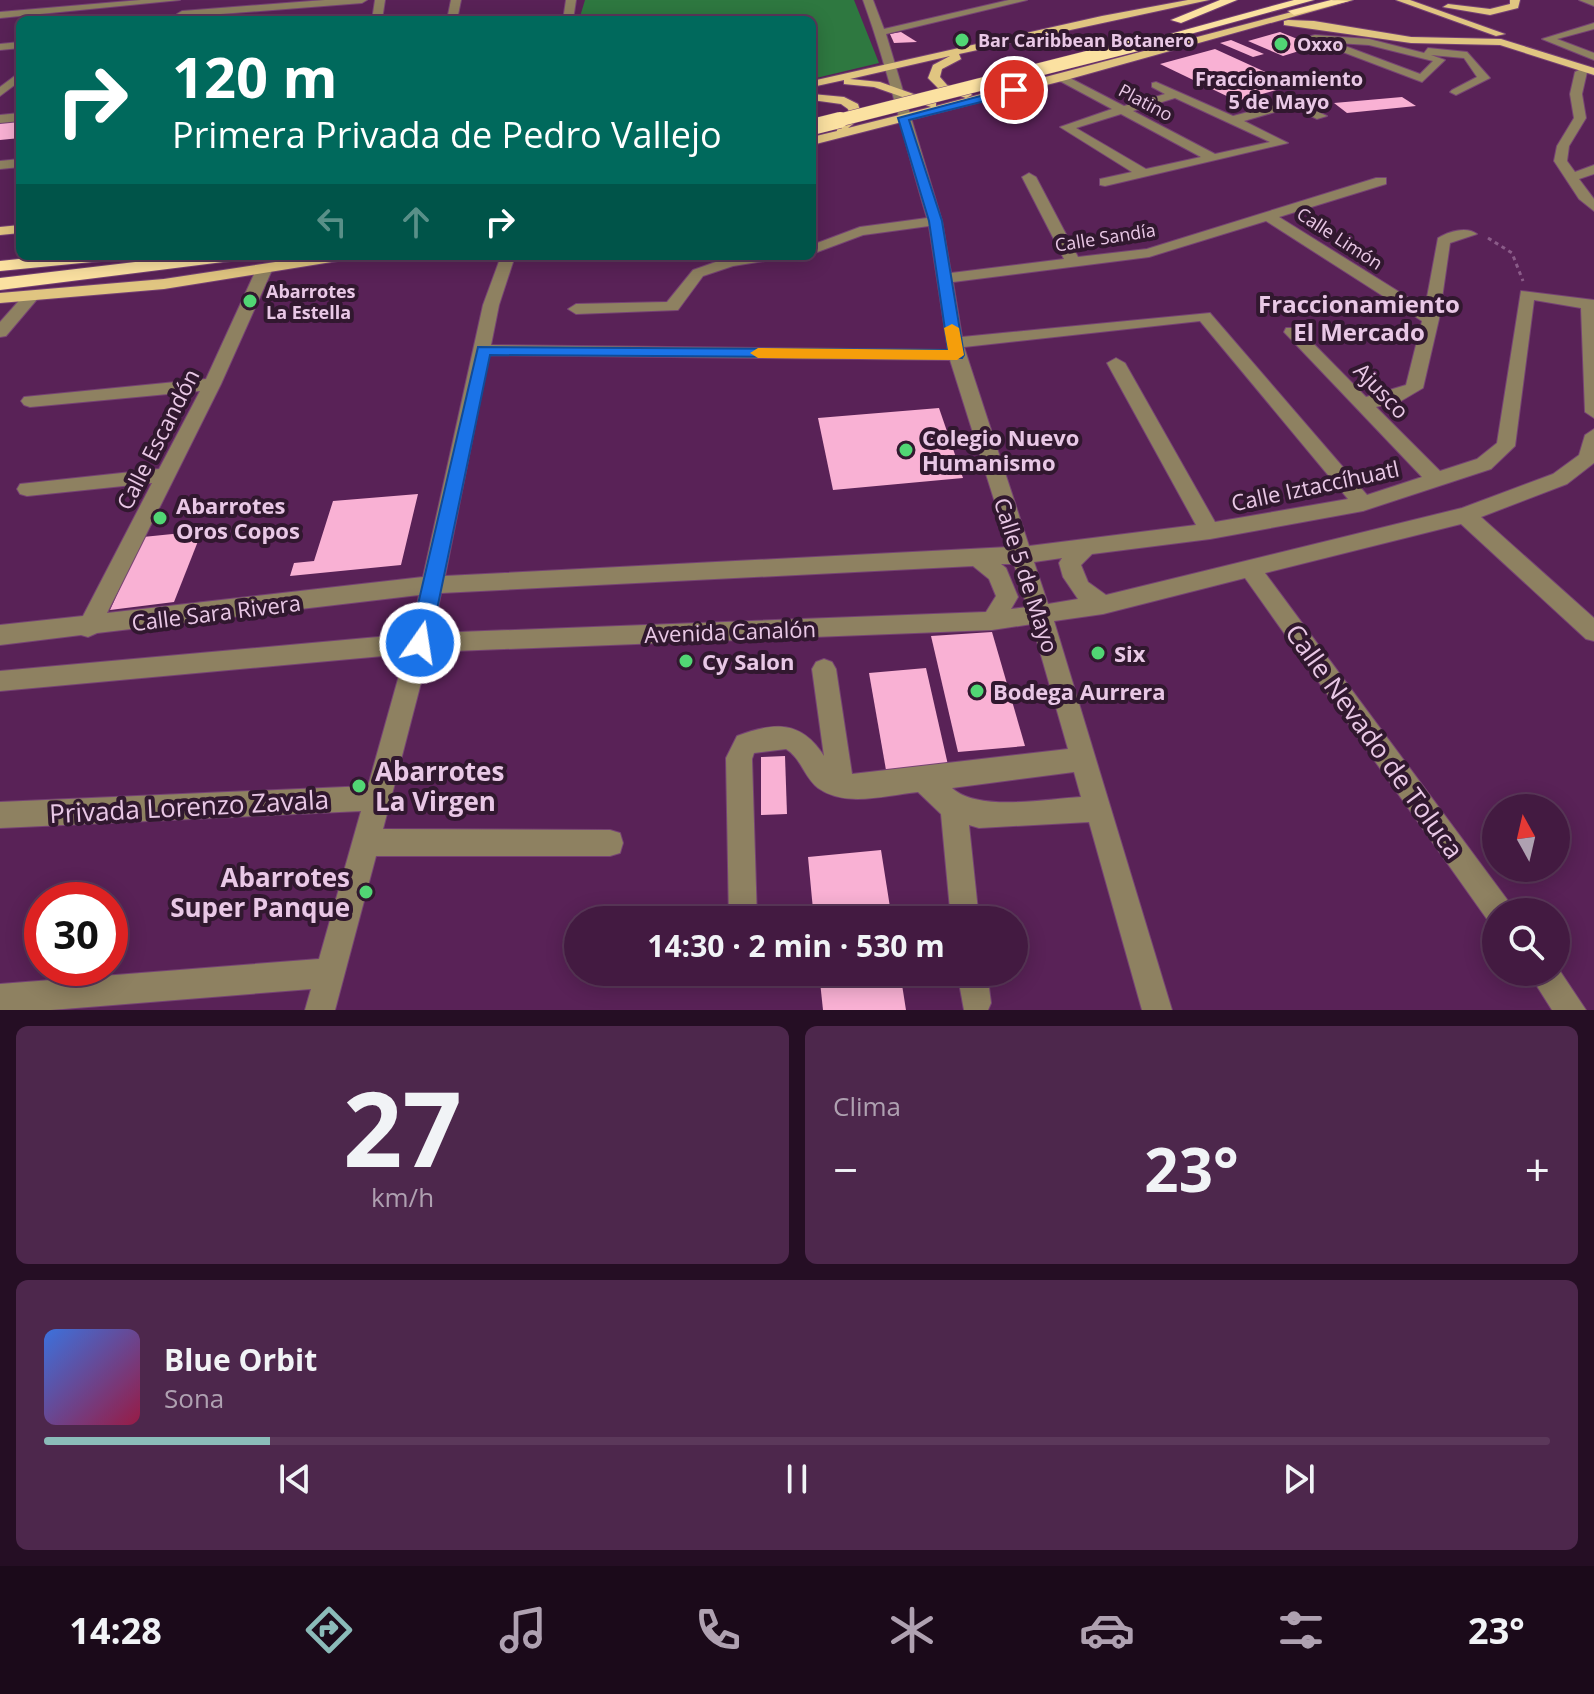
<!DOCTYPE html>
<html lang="es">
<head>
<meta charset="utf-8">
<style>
  body { margin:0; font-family:"Open Sans",sans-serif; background:#4d274c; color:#f1f3f6; height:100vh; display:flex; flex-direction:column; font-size:30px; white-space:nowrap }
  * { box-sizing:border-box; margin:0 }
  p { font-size:26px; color:#afa1b1 }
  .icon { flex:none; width:44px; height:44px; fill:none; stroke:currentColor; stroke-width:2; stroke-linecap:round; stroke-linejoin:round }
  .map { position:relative; height:1010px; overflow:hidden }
  .panel { display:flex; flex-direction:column; gap:16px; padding:16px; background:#250e24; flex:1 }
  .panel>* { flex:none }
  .guide { position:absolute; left:16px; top:16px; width:800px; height:244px; border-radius:12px; box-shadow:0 4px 20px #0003,0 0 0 2px #5b385a; background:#00695c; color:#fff; overflow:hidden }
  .needle { width:52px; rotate:352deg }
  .buttons { position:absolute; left:1482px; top:794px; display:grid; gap:16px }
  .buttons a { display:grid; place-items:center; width:88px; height:88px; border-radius:50%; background:#431a41; box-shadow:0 4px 20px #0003,0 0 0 2px #5b385a; font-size:40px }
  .speed { position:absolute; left:24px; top:882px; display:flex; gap:16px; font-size:40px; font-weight:700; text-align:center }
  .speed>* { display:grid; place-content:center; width:104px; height:104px; border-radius:50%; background:#431a41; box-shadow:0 4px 20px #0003,0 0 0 2px #5b385a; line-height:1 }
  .speed .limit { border:12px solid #d22; background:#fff; color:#111 }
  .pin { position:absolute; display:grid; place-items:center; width:68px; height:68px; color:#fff; margin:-34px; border:4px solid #fff; border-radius:50%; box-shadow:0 2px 8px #0007 }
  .me { position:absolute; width:88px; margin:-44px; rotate:13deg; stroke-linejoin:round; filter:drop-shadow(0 0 6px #0008) }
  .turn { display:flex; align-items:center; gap:28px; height:168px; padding:0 24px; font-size:36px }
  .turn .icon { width:104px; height:104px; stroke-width:2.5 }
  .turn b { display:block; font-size:56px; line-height:68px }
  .lanes { display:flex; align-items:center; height:76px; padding:0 24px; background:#0003; justify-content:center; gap:40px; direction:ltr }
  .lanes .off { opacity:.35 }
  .big { font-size:60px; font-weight:700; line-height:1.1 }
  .panel .card { flex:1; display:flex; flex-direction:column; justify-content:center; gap:12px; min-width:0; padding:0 28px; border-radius:12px; background:#4d274c }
  .panel .dial { align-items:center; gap:0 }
  .dial b { font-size:104px; line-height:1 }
  .song { display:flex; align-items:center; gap:24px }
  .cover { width:96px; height:96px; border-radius:12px; background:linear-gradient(135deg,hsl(220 70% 55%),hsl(340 70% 35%)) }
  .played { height:8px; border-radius:4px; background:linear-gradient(90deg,#8bbbb9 15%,#5b385a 15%) }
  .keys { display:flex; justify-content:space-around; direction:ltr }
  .heat { display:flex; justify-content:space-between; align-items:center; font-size:44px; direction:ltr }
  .panel .tiles { flex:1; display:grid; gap:16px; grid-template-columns:1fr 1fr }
  .card:last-child { grid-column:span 2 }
  .trip { position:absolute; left:564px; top:906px; width:464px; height:80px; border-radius:40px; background:#431a41; box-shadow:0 4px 20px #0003,0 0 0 2px #5b385a; font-weight:700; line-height:80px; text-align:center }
  .menu { display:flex; height:128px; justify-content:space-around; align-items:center; background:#1b0a1a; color:#afa1b1 }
  .menu .icon { width:56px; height:56px }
  .menu .active { color:#8bbbb9 }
  .menu b { font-size:36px; color:#f1f3f6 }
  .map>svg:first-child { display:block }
  .green { fill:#2e7840 }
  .building { fill:#f9b1d4 }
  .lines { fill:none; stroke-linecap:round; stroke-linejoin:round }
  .minor-casing { stroke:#764374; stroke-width:2 }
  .major-casing { stroke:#764374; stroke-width:2 }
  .highway-casing { stroke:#764374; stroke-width:2 }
  .path { stroke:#8a5b88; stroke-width:3; stroke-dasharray:4 4; stroke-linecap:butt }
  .minor { fill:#8e8161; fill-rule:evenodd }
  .major { fill:#e0c581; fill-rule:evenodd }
  .highway { fill:#fbe1a1; fill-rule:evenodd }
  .highway-bridge-far1-casing { stroke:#764374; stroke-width:14; stroke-linecap:butt }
  .highway-bridge-casing { stroke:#764374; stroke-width:17; stroke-linecap:butt }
  .highway-bridge-far1 { stroke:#fbe1a1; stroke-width:13 }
  .highway-bridge { stroke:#fbe1a1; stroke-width:16 }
  .route { fill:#1a73e8; stroke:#114b97; stroke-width:2 }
  .slow { fill:#f59e0b }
  .poi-dot { fill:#51d674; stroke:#31182f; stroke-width:3 }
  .labels { text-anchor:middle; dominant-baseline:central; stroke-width:8; stroke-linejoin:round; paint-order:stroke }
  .far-poi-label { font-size:18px; font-weight:bold; fill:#e9c8e6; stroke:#31182f; text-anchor:start }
  .far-street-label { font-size:18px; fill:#e9c8e6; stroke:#31182f }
  .far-neighbourhood-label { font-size:20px; font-weight:bold; fill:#e9c8e6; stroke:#31182f }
  .street-label { font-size:22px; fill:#e9c8e6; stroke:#31182f }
  .poi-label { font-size:22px; font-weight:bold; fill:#e9c8e6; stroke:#31182f; text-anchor:start }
  .neighbourhood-label { font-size:24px; font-weight:bold; fill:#e9c8e6; stroke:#31182f }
  .near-street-label { font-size:26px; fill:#e9c8e6; stroke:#31182f }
  .near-poi-label { font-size:26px; font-weight:bold; fill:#e9c8e6; stroke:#31182f; text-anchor:start }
</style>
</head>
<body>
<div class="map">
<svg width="1594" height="1010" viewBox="0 0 1594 1010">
  <rect width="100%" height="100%" fill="#592257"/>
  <polygon class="green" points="585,0 854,0 879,63 812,79 812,20 579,20"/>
  <g class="building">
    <polygon points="901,32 917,42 894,43 890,34"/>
    <polygon points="1280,32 1315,46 1283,56 1248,41"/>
    <polygon points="1231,40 1264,54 1253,57 1220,43"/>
    <polygon points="1215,49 1294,85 1237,101 1160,64"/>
    <polygon points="1402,97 1416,106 1347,113 1334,103"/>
    <polygon points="20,120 20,138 0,140 0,122"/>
    <polygon points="939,408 963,478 833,490 818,418"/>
    <polygon points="418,494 401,565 290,576 294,563 314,561 333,501"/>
    <polygon points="202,531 174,602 110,610 143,537"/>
    <polygon points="992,632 1025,746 958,752 931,636"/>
    <polygon points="926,668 948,765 886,770 869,673"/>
    <polygon points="785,756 787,814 761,815 761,757"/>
    <polygon points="881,850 892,920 814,920 808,857"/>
    <polygon points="819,972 900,972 906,1010 823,1010"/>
  </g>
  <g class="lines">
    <defs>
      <g id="minor">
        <polygon points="141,0 180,0 0,18 0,12"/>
        <polygon points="325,0 367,0 362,3 182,17 177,14 182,11"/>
        <polygon points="375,0 385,0 382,20 372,20"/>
        <polygon points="451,0 461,0 457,20 447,20"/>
        <polygon points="566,0 576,0 573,20 563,20"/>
        <path d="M863,0H873L884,29L1009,0H1027L886,34L942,221L951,273L1064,259L1022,177L1029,173L1036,177L1078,257L1147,249L1376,178H1386V184L1279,217L1425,308L1438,238C1449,231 1467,226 1477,234L1450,243L1439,319L1423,388L1401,401L1376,407L1440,471L1477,459L1497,443L1521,291L1594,300V418L1585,412L1581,308L1534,300L1515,446L1491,469L1363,511L1210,539L1092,554L1081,565L1088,582L1106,595L1462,508L1553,474L1579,455L1585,435L1594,429V463L1567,484L1481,517L1594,618V641L1586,639L1461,524L1265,573L1509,902L1513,912H1496V925L1489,922L1245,578L1103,614L1054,621L1172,1010H1142L1089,822L979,828L969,825L979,920H951L941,814L918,792C888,795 845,808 818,788C804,777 801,758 786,749L754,753L752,759L757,920H729L726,758L737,736C774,722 801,720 824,756L812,669L816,662L824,659L832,662L836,669L852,774L1068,749L1032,624L992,630L429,652L383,829L610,830L620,833L623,843L620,853L610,856H376L335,1010H305L311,989L51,1010H0V984L319,959L361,811L0,828V802L368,786L405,654L0,691V671L411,634L419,595L97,633L88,637L81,635L0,645V625L83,616L152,483L27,496L20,494L17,489L20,484L159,469L200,391L30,407L24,405L21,401L24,397L206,379L256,270L264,265L272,270L221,384L107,613L423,577L483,305L501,256H515L499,305L491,345L948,350L929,226L863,235L812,254V245L860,227L927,218C905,145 889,71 863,0ZM1266,221L1422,321L1406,385L1366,397L1298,328H1286L1284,332L1422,477L1367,495L1210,313L962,337L953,282L1149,257ZM1200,321L1348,499L1215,522L1125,363L1116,358L1107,363L1196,525L1029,546L964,347ZM489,355L950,360L1009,547L445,576ZM1062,558L1059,563L1063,577L1078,599L1048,604L1034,562ZM1001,564H1014L1027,607L1011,609L1018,597L1006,568ZM973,566L989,579L996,596L986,612L433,633L441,593ZM1074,772L1081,797C1046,799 978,812 952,788Z"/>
        <polygon points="1579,0 1594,0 1594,6"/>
        <polygon points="1594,23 1594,29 1557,39 1594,53 1594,60 1542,39"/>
        <path d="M1315,35L1369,39L1424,53L1428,48L1467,52L1490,78L1456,95L1450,92L1452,90L1477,77L1464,58L1431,55L1445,60L1422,82L1311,40V36ZM1337,43L1369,45L1433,61L1420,74Z"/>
        <polygon points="20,42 20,48 0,50 0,44"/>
        <polygon points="1581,69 1587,72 1582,94 1586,118 1569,146 1567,161 1575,172 1594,165 1594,174 1579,179 1594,199 1594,211 1579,199 1554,161 1557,146 1574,118 1570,94 1575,72"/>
        <polygon points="20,72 20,81 0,96 0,87"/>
        <path d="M1058,76H1066L1124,106L1165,94L1152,87V83L1156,82L1233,116L1282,103L1275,98L1281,95L1327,116L1317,119L1292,107L1244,121L1288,143L1105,186L1100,185V179L1132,172L1060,127L1112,109L1058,80ZM1175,98L1270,142L1215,154L1133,111ZM1121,114L1201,157L1146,169L1076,128Z"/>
        <polygon points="20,113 20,121 0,123 0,115"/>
        <polygon points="20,159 20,167 0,169 0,161"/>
        <polygon points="779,256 777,259 733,266 703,276 678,310 576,314 568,309 576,304 667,302 693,270 730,257"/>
        <polygon points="31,292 39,297 6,336 0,337 0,322 25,294"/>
        <polygon points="1556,965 1586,1010 1552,1010 1528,972 1556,972"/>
        <polygon points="957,972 987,972 991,1003 988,1010 964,1010"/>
      </g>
      <g id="major">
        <polygon points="1188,0 1209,0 959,54 961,59 942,69 940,77 947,85 970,93 972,95 966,98 939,89 928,78 933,65 950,56 850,79 880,82 936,102 936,106 1337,0 1353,0 1066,80 812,145 812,137 837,131 836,125 850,116 848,109 841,104 812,100 812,94 844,97 858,104 862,117 848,128 931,107 874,87 844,84 844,80 812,87 812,81 1102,16"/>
        <polygon points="1396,0 1410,0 1505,34 1496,36"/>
        <polygon points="1510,0 1520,0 1518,8 1490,15 1443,7 1448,4 1490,9 1510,4"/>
        <polygon points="1288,20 1314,21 1411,37 1501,39 1594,68 1594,75 1500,45 1411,43 1284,25 1284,21"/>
        <polygon points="20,225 20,233 0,235 0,227"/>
        <polygon points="315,256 351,256 344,260 164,289 0,303 0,293 164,279"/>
      </g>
      <g id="highway">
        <polygon points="1220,0 1237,0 1181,23 1171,20"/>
        <polygon points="1294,0 1314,0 1136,49 1130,45"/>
        <polygon points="1331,0 1349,1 1294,15 1288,11"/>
        <polygon points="47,256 111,256 102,261 0,271 0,261"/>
        <polygon points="186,256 240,256 231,261 0,290 0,278"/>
      </g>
    </defs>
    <use href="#minor" class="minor-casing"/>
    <use href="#major" class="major-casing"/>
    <use href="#highway" class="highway-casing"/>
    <polyline class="path" points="1488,238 1512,253 1523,281"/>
    <use href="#minor" class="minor"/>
    <use href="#major" class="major"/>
    <use href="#highway" class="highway"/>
    <defs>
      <polyline id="highway-bridge-far1" points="832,122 1136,45"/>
      <polyline id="highway-bridge" points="812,127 840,120"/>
    </defs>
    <use href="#highway-bridge-far1" class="highway-bridge-far1-casing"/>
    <use href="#highway-bridge" class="highway-bridge-casing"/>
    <use href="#highway-bridge-far1" class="highway-bridge-far1"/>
    <use href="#highway-bridge" class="highway-bridge"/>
  </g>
  <polygon class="route" points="1014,87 1017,88 1017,93 909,120 942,221 964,355 962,358 490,355 430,643 427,649 420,652 412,649 409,643 478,347 948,350 929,221 898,118"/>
  <polygon class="slow" points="952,324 959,328 964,355 957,360 758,358 750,353 758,348 948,350 944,328"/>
  <g class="poi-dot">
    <circle cx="962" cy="40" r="8"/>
    <circle cx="1281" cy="44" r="8"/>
    <circle cx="250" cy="301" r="8"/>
    <circle cx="906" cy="450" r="8"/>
    <circle cx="160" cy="518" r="8"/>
    <circle cx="1098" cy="653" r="8"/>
    <circle cx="686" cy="661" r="8"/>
    <circle cx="977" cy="691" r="8"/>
    <circle cx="359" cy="786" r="8"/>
    <circle cx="366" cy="892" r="8"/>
  </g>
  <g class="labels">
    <g class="far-poi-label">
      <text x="978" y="40">Bar Caribbean Botanero</text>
      <text x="1297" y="44">Oxxo</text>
      <text x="266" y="291">Abarrotes<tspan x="266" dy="21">La Estella</tspan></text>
    </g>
    <g class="far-street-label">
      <text transform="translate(1146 102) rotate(28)">Platino</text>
      <text transform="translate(1105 237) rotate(-9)">Calle Sandía</text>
      <text transform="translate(1340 238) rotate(33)">Calle Limón</text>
    </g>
    <g class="far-neighbourhood-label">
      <text x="1279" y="78">Fraccionamiento<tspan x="1279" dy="23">5 de Mayo</tspan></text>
    </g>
    <g class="street-label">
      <text transform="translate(1382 390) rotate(46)">Ajusco</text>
      <text transform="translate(157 439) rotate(-63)">Calle Escandón</text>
      <text transform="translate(1315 485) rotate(-12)">Calle Iztaccíhuatl</text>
      <text transform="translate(1027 575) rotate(72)">Calle 5 de Mayo</text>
      <text transform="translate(216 612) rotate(-7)">Calle Sara Rivera</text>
      <text transform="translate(730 631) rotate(-2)">Avenida Canalón</text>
    </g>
    <g class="poi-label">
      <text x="922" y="437">Colegio Nuevo<tspan x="922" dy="25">Humanismo</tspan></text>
      <text x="176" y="505">Abarrotes<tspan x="176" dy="25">Oros Copos</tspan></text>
      <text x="1114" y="653">Six</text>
      <text x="702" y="661">Cy Salon</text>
      <text x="993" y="691">Bodega Aurrera</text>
    </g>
    <g class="neighbourhood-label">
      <text x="1359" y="303">Fraccionamiento<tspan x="1359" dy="28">El Mercado</tspan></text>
    </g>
    <g class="near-street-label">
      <text transform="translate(1375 741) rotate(54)">Calle Nevado de Toluca</text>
      <text transform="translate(189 806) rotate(-3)">Privada Lorenzo Zavala</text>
    </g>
    <g class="near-poi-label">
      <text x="375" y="771">Abarrotes<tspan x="375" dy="30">La Virgen</tspan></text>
      <text x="350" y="877" text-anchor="end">Abarrotes<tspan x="350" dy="30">Super Panque</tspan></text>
    </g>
  </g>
</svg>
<div class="buttons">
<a><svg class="needle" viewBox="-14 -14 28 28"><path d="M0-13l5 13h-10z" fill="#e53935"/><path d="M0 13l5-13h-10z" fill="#afa1b1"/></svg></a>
<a><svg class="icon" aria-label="search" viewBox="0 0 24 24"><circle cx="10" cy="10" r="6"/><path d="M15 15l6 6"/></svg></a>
</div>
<div class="speed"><div class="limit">30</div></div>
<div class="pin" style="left:1014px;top:90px;background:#d93025"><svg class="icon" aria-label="arrive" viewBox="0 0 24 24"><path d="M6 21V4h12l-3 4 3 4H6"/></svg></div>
<svg class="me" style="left:420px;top:643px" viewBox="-20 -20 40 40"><circle r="17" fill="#1a73e8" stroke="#fff" stroke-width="3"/><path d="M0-11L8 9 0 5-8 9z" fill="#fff"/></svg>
<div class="trip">14:30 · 2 min · 530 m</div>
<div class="guide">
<div class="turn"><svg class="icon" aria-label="right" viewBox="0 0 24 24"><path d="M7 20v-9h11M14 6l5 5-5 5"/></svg><div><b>120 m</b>Primera Privada de Pedro Vallejo</div></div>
<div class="lanes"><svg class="icon off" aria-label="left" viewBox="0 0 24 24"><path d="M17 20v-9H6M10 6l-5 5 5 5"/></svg><svg class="icon off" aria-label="ahead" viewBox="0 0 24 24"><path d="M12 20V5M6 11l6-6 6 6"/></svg><svg class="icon" aria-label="right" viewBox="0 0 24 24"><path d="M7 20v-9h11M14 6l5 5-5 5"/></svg></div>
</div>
</div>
<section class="panel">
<div class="tiles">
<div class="card dial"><b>27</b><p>km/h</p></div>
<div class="card"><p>Clima</p>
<div class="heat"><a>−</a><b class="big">23°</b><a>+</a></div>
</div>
<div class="card">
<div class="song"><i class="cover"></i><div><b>Blue Orbit</b><p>Sona</p></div></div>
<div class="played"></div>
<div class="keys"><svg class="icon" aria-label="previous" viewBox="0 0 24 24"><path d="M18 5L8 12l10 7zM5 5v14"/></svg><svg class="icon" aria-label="pause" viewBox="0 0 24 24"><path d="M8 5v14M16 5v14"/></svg><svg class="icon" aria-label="next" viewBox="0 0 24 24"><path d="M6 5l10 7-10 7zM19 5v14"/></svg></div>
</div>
</div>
</section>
<nav class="menu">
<b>14:28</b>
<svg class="icon active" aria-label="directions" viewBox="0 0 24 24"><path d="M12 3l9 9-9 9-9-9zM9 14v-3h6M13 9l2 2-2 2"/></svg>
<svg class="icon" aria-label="music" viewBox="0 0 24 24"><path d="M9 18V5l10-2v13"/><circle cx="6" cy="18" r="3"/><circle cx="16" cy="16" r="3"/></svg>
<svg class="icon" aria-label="phone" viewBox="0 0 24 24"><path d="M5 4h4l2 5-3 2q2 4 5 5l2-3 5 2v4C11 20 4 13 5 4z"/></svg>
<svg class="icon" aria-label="climate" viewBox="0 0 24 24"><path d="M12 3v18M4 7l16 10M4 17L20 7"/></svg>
<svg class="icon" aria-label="car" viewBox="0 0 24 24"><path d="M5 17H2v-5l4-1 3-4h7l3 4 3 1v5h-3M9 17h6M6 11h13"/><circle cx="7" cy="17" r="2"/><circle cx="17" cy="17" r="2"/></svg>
<svg class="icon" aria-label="filters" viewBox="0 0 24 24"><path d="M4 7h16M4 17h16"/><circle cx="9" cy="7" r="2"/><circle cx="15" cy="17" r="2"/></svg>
<b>23°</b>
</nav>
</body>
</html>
